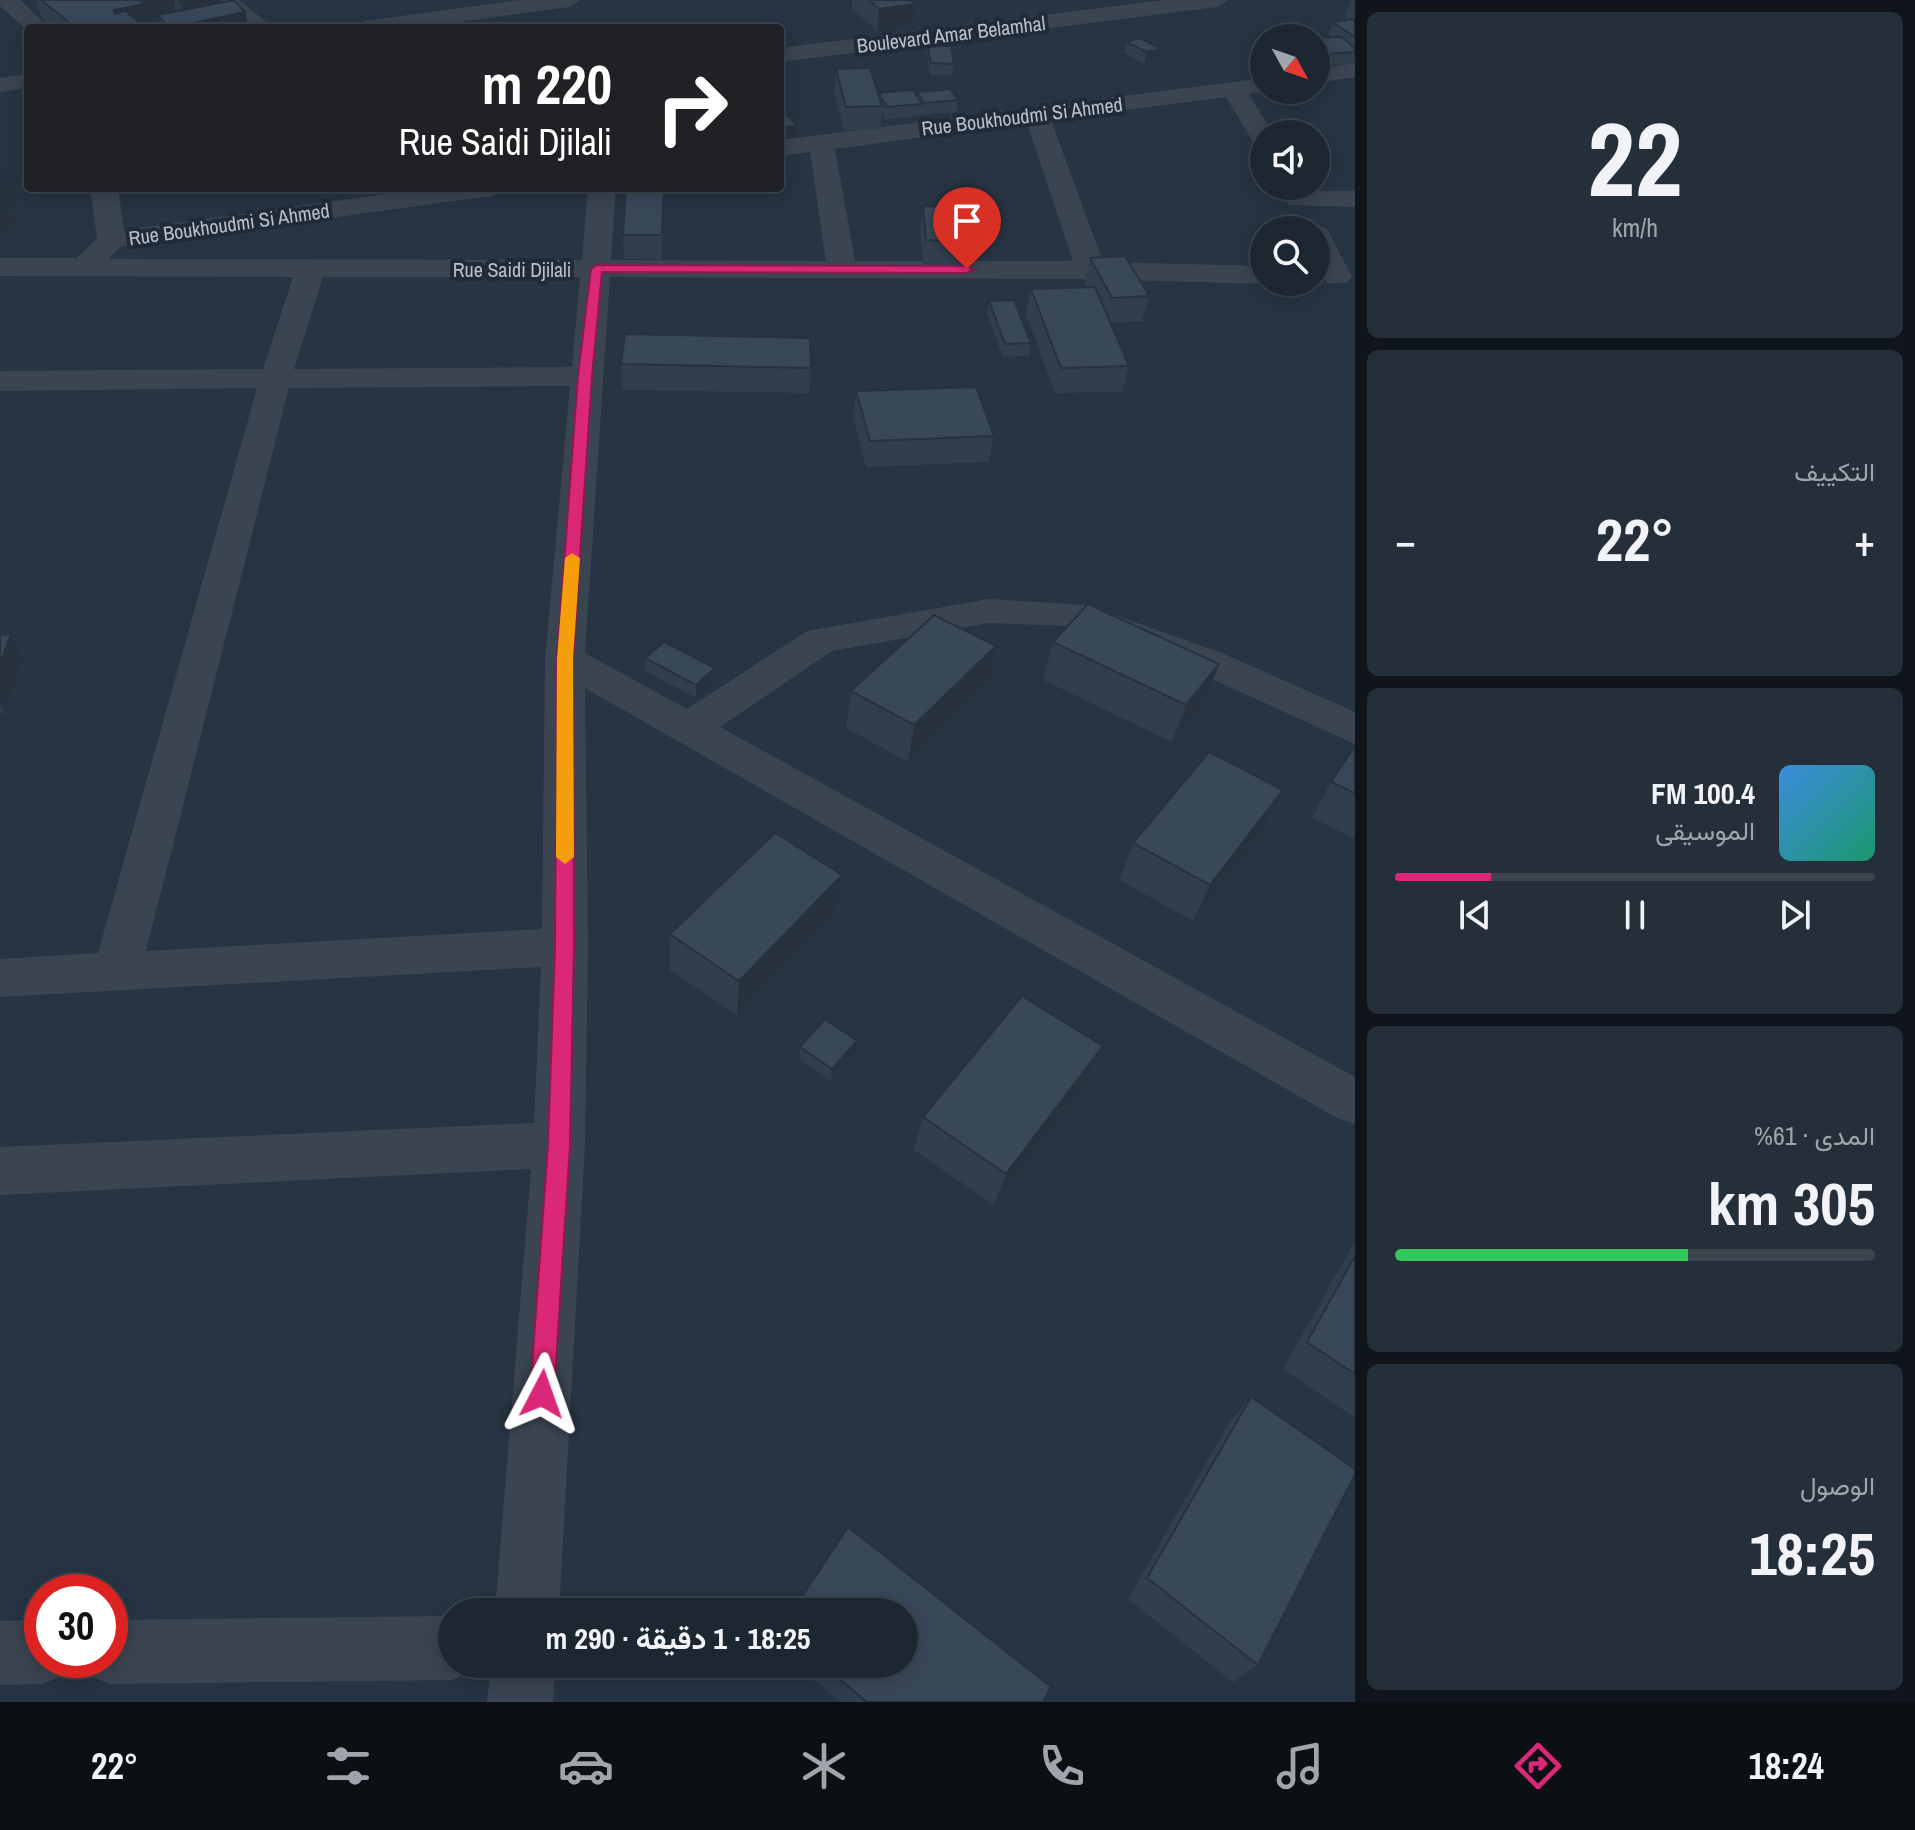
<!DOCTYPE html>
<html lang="ar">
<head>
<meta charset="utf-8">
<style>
  body { margin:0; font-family:"Archivo Narrow",Vazirmatn,sans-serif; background:#252f3a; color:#f1f3f6; direction:rtl; height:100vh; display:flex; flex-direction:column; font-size:30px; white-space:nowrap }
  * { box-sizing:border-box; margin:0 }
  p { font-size:26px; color:#a0a5ac }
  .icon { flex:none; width:44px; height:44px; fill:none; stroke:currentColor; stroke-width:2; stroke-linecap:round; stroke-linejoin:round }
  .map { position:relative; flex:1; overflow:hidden; direction:ltr }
  .side { display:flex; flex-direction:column; gap:12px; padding:12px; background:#10151c; width:560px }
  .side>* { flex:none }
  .banner { position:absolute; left:24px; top:24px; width:760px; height:168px; border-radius:8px; box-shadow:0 4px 20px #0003,0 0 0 2px #3b444d; direction:rtl; background:#202124; color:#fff; overflow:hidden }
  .needle { width:52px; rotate:130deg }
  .fabs { position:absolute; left:1250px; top:24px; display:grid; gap:16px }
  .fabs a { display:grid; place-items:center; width:80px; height:80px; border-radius:50%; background:#1d2732; box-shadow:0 4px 20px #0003,0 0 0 2px #3b444d; font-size:40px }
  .speed { position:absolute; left:24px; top:1574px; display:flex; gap:16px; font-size:40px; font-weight:700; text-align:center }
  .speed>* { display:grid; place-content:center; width:104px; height:104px; border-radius:50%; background:#1d2732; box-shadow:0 4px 20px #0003,0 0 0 2px #3b444d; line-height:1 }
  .speed .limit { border:12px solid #d22; background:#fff; color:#111 }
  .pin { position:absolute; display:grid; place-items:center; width:68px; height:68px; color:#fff; margin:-82px -34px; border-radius:50% 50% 50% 0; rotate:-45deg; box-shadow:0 0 8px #0007 }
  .pin .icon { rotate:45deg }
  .me { position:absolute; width:88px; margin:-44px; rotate:4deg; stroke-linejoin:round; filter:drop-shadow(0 0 6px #0008) }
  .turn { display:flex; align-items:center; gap:28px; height:168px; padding:0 40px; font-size:36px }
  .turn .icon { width:104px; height:104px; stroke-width:2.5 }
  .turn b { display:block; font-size:56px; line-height:68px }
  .big { font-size:60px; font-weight:700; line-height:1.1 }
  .side .widget { flex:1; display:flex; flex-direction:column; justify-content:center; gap:12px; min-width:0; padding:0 28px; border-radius:12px; background:#252f3a }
  .side .dial { align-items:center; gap:0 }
  .dial b { font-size:104px; line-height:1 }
  .song { display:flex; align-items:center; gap:24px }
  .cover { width:96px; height:96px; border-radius:12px; background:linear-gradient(135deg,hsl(210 70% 55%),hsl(160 70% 35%)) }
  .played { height:8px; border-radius:4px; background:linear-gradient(90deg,#db2777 20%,#3b444d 20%) }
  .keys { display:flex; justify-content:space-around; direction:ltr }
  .heat { display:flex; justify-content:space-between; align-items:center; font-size:44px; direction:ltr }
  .charge { height:12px; border-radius:6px; background:linear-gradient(90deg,#34c759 61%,#3b444d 0) }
  .trip { position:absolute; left:438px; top:1598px; width:480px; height:80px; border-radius:40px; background:#1d2732; box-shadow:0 4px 20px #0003,0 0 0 2px #3b444d; font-weight:700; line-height:80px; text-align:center; direction:rtl }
  .tab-bar { display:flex; height:128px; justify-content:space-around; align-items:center; background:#0c1014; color:#a0a5ac }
  .tab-bar .icon { width:56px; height:56px }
  .tab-bar .selected { color:#db2777 }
  .tab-bar b { font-size:36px; color:#f1f3f6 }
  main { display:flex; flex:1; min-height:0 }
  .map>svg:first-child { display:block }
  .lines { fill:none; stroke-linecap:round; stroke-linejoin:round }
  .minor { fill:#3b4552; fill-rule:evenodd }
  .wall { fill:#313e4d }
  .shaded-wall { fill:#28323e }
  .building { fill:#394859; stroke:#28323e; stroke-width:2 }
  .route { fill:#db2777; stroke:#8e194d; stroke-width:2 }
  .slow { fill:#f59e0b }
  .labels { text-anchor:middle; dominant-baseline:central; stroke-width:8; stroke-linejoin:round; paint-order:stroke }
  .far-street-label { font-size:20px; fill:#b9c1cc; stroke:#202a38 }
</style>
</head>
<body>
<main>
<section class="side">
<div class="widget dial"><b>22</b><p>km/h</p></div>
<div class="widget"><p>التكييف</p>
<div class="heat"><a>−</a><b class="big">22°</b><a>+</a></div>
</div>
<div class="widget">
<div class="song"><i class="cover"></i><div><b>100.4 FM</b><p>الموسيقى</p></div></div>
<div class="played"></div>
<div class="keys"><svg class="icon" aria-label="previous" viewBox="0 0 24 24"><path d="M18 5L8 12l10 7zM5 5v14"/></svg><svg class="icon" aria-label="pause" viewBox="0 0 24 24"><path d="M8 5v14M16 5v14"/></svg><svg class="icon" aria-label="next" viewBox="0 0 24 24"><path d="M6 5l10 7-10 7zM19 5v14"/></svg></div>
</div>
<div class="widget"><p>المدى · 61%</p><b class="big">305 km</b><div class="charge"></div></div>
<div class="widget"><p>الوصول</p><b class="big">18:25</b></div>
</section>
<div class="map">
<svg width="1355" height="1702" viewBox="0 0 1355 1702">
  <rect width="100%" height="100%" fill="#273443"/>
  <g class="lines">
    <g class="minor">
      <polygon points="0,0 20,0 50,28 28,28 28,31 0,6"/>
      <polygon points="214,0 239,0 274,28 247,28"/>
      <polygon points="520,0 580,0 569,7 414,28 352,28 364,21"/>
      <polygon points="1163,0 1228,0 1217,7 780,62 780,48"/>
      <polygon points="1355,63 1355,77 1316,83 1316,69"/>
      <polygon points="28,74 28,88 0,92 0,78"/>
      <path d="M1264,78V90H1273L1249,94L1273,134H1264V148L1255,145L1226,97L1051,120L1103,262L1264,266V282H1271L1264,284L1091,279L610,277L585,653L687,709L807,631L989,599L1086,605L1222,653L1355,712V744L1194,671L1069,626L989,623L832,651L720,727L1355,1077V1124L1337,1118L585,688L588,947L585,1145L559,1612H495L531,1169L0,1195V1147L534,1123L541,967L0,997V959L98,953L257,388L0,391V371L263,369L293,277L0,276V258H77L97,238L90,188H118L124,230L430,188H504L500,194L490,196L120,247L108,259L582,260L588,188H616L611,260L826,261L810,152L780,156V140ZM1027,123L1073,261H855L835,149ZM323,277H580L572,367L294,369ZM570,386L545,659L542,929L146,951L289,388Z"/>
      <polygon points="1299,191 1355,191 1355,207 1289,205 1285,199 1289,193"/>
      <path d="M1316,226L1326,228L1330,234L1352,277L1347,283H1327C1315,266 1316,250 1316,230H1305Z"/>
      <polygon points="452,1616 452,1664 478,1664 475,1671 452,1680 110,1684 87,1675 81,1660 110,1660 110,1620"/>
      <polygon points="42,1620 42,1660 71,1660 65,1675 42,1684 0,1685 0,1621"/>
      <polygon points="491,1664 555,1664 553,1702 487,1702"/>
    </g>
  </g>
  <g class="wall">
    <polygon points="36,0 221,0 221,2 248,28 161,28 158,15 176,10 147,16 151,28 48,28 40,14"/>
    <polygon points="852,0 911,0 913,26 877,31 851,7"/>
    <polygon points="1351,0 1355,0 1355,60 1354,64 1317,66 1316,38 1334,37 1329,34 1332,22 1344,21"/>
    <polygon points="1126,42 1161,49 1159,60 1144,64 1124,53"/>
    <polygon points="928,46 954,64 953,75 930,75 927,57"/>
    <polygon points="836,69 879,95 879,93 916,95 917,92 958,100 956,112 923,115 921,113 921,116 886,119 882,111 880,130 844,130 834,92"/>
    <polygon points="626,188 665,188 662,259 624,259 623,235"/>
    <polygon points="923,206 971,241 967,266 923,265 920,230"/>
    <polygon points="1090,258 1149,296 1142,321 1110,323 1129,366 1122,392 1055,393 1026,314 1031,289 1086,288 1084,283"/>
    <polygon points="989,301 1031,343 1029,356 1003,357 987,314"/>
    <polygon points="621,364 811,368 809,393 622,390"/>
    <polygon points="856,391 994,436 989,462 866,467 853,417"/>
    <polygon points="0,635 23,660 5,713 0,713"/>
    <polygon points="1053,642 1219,664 1205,701 1172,742 1043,680"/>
    <polygon points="645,658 714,681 696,698 645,671"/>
    <polygon points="988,684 908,762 846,728 851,691"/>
    <polygon points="1355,746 1355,839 1312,818 1331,782"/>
    <polygon points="1283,790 1265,827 1193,921 1119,880 1133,843"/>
    <polygon points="842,875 837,911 737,1015 670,970 670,934"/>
    <polygon points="1103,1046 1088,1079 994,1205 914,1150 923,1117"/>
    <polygon points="800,1047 855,1053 831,1081 799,1059"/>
    <polygon points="1355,1241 1355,1418 1283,1369"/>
    <polygon points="1251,1397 1258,1665 1233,1682 1128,1599 1229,1423"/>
    <polygon points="796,1664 904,1664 1043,1702 840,1702"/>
  </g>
  <g class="shaded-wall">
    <polygon points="142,0 174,0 176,10 147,16 151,28 114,28 114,10 143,4"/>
    <polygon points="196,0 221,0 224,16 245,12 248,28 169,28 186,24 181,3"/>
    <polygon points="916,4 913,26 877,31 879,9"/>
    <polygon points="1161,49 1159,60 1144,64 1147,52"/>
    <polygon points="797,125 797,137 780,140 780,128"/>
    <polygon points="0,151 3,167 10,187 15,228 0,230"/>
    <polygon points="664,188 665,188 662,259 662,235"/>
    <polygon points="11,634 23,660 5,713 0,703 0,664"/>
    <polygon points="996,646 988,684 908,762 914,725"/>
    <polygon points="1219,664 1205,701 1172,742 1186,705"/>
    <polygon points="715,668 714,681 696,698 696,685"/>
    <polygon points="1283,790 1265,827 1193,921 1210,885"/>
    <polygon points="842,875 837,911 737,1015 739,981"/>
    <polygon points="857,1041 855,1053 831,1081 832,1069"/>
    <polygon points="1103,1046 1088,1079 994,1205 1006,1174"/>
  </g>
  <g class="building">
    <polygon points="41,0 139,0 144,4 114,10 115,14 125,11 142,24 114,28 76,28"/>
    <polygon points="179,0 196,0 181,3"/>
    <polygon points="234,0 245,12 169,28 158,15"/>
    <polygon points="869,0 911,0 916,4 879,9"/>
    <polygon points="1352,19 1355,21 1355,37 1332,22"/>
    <polygon points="1342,37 1355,49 1355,52 1321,54 1316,50 1316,38"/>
    <polygon points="1140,38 1161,49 1147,52 1126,42"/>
    <polygon points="928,46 951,46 954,64 931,63"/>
    <polygon points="870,68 882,106 846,107 836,69"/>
    <polygon points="950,89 958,100 924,103 917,92"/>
    <polygon points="913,90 922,104 887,107 879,93"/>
    <polygon points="780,108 797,125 780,128"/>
    <polygon points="626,188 664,188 662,235 623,235"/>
    <polygon points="923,206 967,207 971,241 926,240"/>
    <polygon points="1125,256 1149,296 1112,298 1090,258"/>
    <polygon points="1095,287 1129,366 1061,368 1031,289"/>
    <polygon points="1014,300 1031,343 1005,344 989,301"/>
    <polygon points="625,334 810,338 811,368 621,364"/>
    <polygon points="976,387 994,436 870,441 856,391"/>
    <polygon points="1088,604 1219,664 1186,705 1053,642"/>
    <polygon points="934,615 996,646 914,725 851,691"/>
    <polygon points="11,634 0,664 0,635"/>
    <polygon points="664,642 715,668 696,685 645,658"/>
    <polygon points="1355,746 1355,793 1331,782"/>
    <polygon points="1209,752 1283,790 1210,885 1133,843"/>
    <polygon points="775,833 842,875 739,981 670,934"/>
    <polygon points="1022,996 1103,1046 1006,1174 923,1117"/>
    <polygon points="825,1019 857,1041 832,1069 800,1047"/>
    <polygon points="1355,1256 1355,1374 1307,1342"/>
    <polygon points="1251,1397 1355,1469 1355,1474 1258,1665 1147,1578"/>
    <polygon points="848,1527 1051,1687 1043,1702 867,1702 822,1664 904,1664 904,1612 792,1612"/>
  </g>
  <polygon class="route" points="597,265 967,266 973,269 967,273 602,272 592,376 573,659 574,947 570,1145 554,1394 550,1403 542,1406 534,1403 530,1394 548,1145 555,947 557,659 578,376 591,269"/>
  <polygon class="slow" points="572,553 580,558 573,659 574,857 565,864 556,857 557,659 565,558"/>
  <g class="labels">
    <g class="far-street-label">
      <text transform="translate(951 34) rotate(-7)">Boulevard Amar Belamhal</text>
      <text transform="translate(1022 116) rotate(-7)">Rue Boukhoudmi Si Ahmed</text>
      <text transform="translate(229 224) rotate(-8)">Rue Boukhoudmi Si Ahmed</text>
      <text x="512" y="269">Rue Saidi Djilali</text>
    </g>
  </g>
</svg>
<div class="fabs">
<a><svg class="needle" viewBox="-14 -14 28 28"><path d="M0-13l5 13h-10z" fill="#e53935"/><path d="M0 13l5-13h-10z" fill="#a0a5ac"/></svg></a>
<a><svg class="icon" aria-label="sound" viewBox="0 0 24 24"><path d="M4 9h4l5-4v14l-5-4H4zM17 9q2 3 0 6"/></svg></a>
<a><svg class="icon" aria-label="search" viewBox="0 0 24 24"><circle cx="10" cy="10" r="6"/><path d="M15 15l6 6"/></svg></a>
</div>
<div class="speed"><div class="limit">30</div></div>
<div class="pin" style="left:967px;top:269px;background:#d93025"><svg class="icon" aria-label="arrive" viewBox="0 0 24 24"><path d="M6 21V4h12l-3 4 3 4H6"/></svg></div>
<svg class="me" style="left:542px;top:1394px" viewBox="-20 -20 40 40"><path d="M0-17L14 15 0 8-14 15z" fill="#db2777" stroke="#fff" stroke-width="4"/></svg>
<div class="trip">18:25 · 1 دقيقة · 290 m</div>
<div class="banner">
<div class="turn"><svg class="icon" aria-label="right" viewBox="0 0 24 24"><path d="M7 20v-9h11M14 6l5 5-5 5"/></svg><div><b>220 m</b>Rue Saidi Djilali</div></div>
</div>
</div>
</main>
<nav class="tab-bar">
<b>18:24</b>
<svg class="icon selected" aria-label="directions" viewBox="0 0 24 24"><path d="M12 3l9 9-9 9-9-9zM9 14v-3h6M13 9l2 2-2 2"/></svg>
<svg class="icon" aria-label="music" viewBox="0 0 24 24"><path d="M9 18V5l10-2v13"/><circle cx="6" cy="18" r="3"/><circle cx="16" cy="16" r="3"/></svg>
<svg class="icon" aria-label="phone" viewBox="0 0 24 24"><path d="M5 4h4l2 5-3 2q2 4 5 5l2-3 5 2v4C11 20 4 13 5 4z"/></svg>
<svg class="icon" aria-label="climate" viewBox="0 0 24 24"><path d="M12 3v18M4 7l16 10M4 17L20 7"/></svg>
<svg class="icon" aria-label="car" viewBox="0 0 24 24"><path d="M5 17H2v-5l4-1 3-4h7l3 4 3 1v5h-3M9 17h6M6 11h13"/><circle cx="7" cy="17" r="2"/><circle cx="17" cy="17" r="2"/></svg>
<svg class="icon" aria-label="filters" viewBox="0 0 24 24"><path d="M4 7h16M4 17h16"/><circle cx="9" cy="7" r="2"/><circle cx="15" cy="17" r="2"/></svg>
<b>22°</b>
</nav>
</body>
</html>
